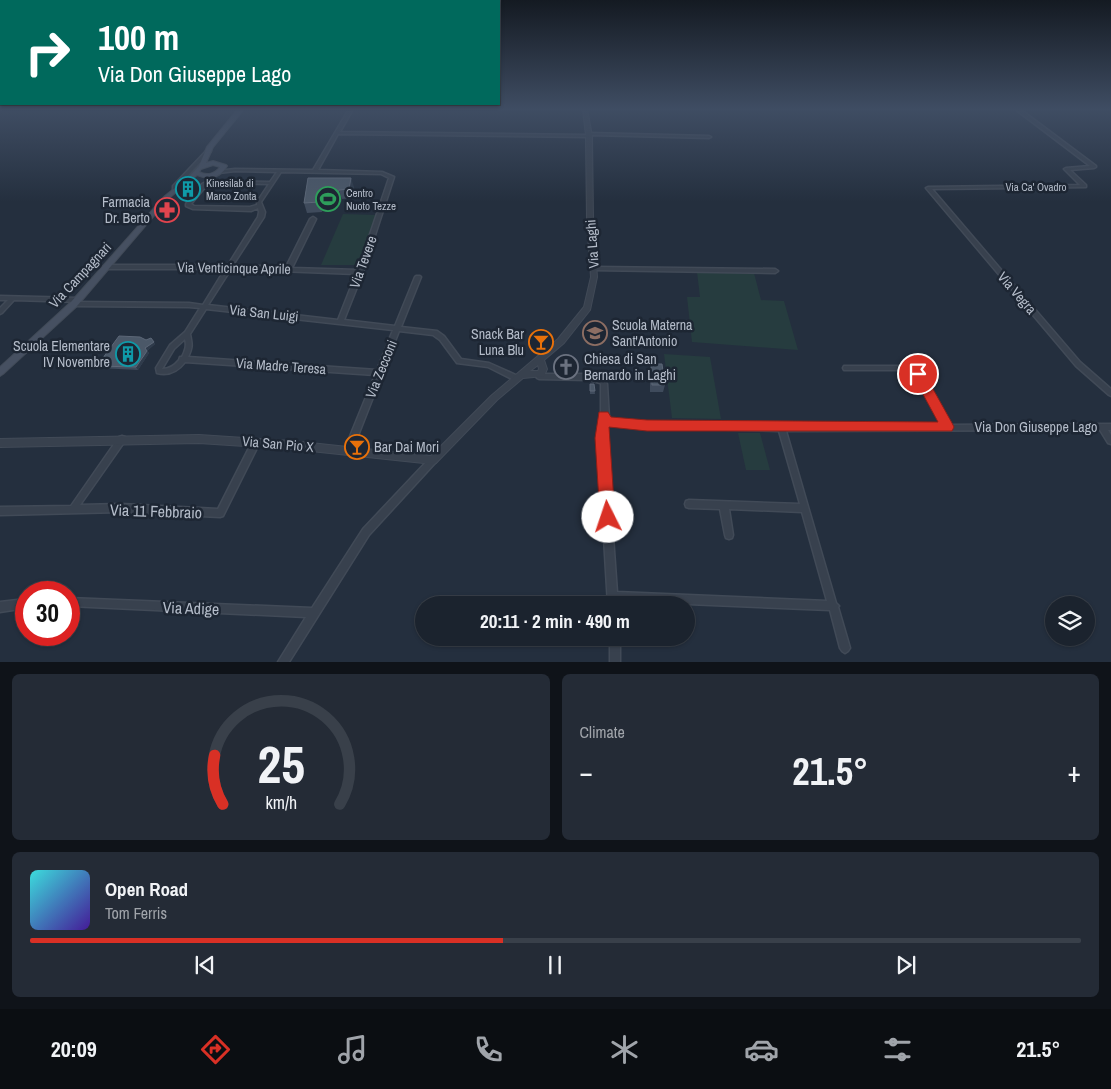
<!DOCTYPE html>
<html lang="en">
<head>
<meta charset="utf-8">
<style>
  body { margin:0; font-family:"Archivo Narrow",sans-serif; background:#242b36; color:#f1f3f6; height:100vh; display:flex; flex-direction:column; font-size:19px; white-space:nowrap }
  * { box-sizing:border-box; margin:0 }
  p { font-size:16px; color:#a0a4aa }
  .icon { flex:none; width:28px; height:28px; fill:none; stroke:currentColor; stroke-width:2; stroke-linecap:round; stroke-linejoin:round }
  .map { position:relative; height:662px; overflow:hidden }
  .panel { display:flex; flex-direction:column; gap:12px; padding:12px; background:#0f1319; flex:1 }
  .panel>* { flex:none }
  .guide { position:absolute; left:0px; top:0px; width:500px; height:105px; box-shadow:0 1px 4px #0004,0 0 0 1px #39404a; background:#00695c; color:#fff; overflow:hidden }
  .controls { position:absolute; left:1045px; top:596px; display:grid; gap:10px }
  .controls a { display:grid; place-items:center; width:50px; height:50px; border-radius:50%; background:#1b232e; box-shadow:0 1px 4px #0004,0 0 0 1px #39404a; font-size:25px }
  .speed { position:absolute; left:15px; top:581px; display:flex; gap:10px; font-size:25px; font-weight:700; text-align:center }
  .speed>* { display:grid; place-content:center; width:65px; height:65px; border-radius:50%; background:#1b232e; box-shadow:0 1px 4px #0004,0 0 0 1px #39404a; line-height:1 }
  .speed .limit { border:8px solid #d22; background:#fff; color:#111 }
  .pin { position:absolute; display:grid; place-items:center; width:42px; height:42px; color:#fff; margin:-21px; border:2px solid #fff; border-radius:50%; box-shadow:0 1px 5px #0007 }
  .me { position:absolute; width:55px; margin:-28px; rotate:356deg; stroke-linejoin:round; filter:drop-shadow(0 0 4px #0008) }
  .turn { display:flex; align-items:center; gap:18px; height:105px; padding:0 15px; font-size:22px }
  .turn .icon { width:65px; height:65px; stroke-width:2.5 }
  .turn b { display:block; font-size:35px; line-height:42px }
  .big { font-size:38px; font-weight:800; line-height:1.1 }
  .panel .widget { flex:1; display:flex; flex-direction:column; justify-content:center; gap:8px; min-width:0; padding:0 18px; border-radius:8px; background:#242b36 }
  .panel .dial { align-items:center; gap:0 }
  .dial svg { height:130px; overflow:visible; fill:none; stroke:#39404a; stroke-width:7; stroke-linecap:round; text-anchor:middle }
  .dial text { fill:#f1f3f6; stroke:none }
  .song { display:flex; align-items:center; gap:15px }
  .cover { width:60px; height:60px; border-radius:8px; background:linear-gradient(135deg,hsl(180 70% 55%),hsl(260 70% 35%)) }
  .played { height:5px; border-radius:2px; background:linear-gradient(90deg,#d93025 45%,#39404a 45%) }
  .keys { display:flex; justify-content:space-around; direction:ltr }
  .heat { display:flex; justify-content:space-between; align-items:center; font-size:28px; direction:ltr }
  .panel .tiles { flex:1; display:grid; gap:12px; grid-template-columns:1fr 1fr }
  .widget:last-child { grid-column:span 2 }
  .trip { position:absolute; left:415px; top:596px; width:280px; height:50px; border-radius:25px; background:#1b232e; box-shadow:0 1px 4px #0004,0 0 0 1px #39404a; font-weight:800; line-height:50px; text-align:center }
  .menu { display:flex; height:80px; justify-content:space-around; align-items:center; background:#0b0e12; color:#a0a4aa }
  .menu .icon { width:35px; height:35px }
  .menu .on { color:#d93025 }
  .menu b { font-size:22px; color:#f1f3f6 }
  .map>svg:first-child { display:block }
  .green { fill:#263c3f }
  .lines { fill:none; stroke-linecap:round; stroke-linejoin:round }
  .minor-casing { stroke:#414a57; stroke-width:3 }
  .tertiary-casing { stroke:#414a57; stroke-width:2 }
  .secondary-casing { stroke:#414a57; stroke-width:2 }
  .minor { fill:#38414e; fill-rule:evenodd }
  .tertiary { fill:#38414e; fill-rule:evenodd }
  .secondary { fill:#465061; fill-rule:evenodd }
  .wall { fill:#3f4b5c }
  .shaded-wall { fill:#2f3b4b }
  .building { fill:#4b5868; stroke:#5c6777 }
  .route { fill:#d93025; stroke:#8d1f18 }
  .labels { text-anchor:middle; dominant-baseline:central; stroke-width:5; stroke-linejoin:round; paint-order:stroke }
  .far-poi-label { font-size:11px; fill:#b4bcc9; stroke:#1d2633; text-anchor:start }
  .far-street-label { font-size:11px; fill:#b4bcc9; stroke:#1d2633 }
  .poi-label { font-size:14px; fill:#b4bcc9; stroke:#1d2633; text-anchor:end }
  .street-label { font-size:14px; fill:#b4bcc9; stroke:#1d2633 }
  .near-street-label { font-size:16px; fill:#b4bcc9; stroke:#1d2633 }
</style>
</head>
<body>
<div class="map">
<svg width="1111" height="662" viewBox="0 0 1111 662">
  <rect width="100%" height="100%" fill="#242f3e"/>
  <g class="green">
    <polygon points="343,214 377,215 358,265 321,265"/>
    <polygon points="697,272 754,273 761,300 784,301 798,350 692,342 687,297 700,297"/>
    <polygon points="664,354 710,357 721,419 672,418"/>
    <polygon points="738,433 760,433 770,470 746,470"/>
  </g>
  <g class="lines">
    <defs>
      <g id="minor">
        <path d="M349,109H353L340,132L587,135V133H589L709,136L711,137L709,138L591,135V137H589L338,134L318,170L382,172L394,177L363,272L344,320L395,326L415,277L416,276H420L421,277L401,327L437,331L444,336L461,359L489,363L518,376L519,378L518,380L516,381L488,367L457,363L440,340L433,335L399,331L352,451L351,453L348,454L345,453L344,451L375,375L185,362C178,371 169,376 157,373L156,368L170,345L185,332L200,308L189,307L74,306L71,304L74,302L189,303L203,305L225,269H109L106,267L109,265H228L258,217L259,212L258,208L251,211L193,209L186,206V204L202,184L208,181L270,182L277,172L235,171L219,173H217V171L235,169L313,170ZM281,172L381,174L389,178L358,270L292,268L316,219L313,217L310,219L286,267L233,265L264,217L265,212L261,202ZM211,183L269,184L257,202V205L250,207L194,206L191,204L206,186ZM231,269L356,274L338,320L208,305ZM206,309L393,330L377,370L188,357C193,347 192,344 190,334ZM185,339C187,346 185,351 182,357H180L179,360C175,365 170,369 162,369L174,349Z"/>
        <polygon points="1015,109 1020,109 1096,166 1096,167 1094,168 1070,170 1086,185 1086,187 932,189 1080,362 1111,389 1111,396 1109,395 1076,366 926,188 928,187 1080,185 1064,169 1066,168 1090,166"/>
        <polygon points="207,150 211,151 177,187 177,191 173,191 173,186"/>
        <polygon points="594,267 775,269 778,271 775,273 592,270 591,269"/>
        <polygon points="0,296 78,298 81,300 78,302 14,300 2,313 0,314 0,308 8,300 0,300"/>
        <path d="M844,366H916L949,425L1111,424V430H1108L1111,435V444L1108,443L1100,430L786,431L836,603L839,606L838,607L850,648L848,651L845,653L842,651L840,648L830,610L617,601L618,605H608L598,438L601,415V384L600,383L589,380L539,379L537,378L536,376L537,374H589L604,379L607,384L609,418L625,421L782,425H942L912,370H844L843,368ZM607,423L625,427L779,431L800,504L689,500L686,501L685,504L686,507L689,508L720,509L725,535L726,538L729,539L732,538L733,535L729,509L802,512L827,601L617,592L606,438Z"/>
        <polygon points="122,436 125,437 126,439 125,441 80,505 121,504 218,509 253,440 256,439 259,440 260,442 223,516 220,517 121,512 0,515 0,507 71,506 119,437"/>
        <polygon points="433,457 436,458 437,460 436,462 369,535 289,662 278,662 306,617 69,606 69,598 312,608 363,529 430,458"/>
        <polygon points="26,599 26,608 0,612 0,602"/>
        <rect x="610" y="638" width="10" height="24"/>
      </g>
      <path id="tertiary" d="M583,109H587L592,136L593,220L597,277L590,310L564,343L544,360L547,369L544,376L523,378L497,400L436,463L433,464L292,449L199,443L0,447V439L199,435L292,441L431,456L491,396L558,339L584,307L591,277L587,220L586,136ZM538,365L539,369L538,371H530Z"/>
      <path id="secondary" d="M238,109H244L213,147L206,163L213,161L226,165L227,166C220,178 209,180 197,175L169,198L77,306L3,374L0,376V367L71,302L165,196L190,176L199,166L207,147ZM213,165L220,167C215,174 207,176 199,172L201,169Z"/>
    </defs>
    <use href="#minor" class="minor-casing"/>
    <use href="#tertiary" class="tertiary-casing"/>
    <use href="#secondary" class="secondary-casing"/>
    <use href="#minor" class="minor"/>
    <use href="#tertiary" class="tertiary"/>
    <use href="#secondary" class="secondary"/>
  </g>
  <g class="wall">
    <polygon points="308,178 354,187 351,198 342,199 341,202 324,203 322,212 307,213 304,203"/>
    <polygon points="194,187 189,192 179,192 178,190"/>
    <polygon points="151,338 155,344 147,351 149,353 138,370 99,368 97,366"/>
    <polygon points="651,364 665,385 663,392 650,392 650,371"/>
    <polygon points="590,384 594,384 595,394 590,394"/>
  </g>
  <g class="shaded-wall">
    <polygon points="351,178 354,187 351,198 349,189"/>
    <polygon points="193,184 194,187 189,192 188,190"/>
    <polygon points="339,190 342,199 341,202 338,193"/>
    <polygon points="321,194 324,203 322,212 319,202"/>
    <polygon points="154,342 155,344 147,351 145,348"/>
    <polygon points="147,351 149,353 138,370 136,367"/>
  </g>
  <g class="building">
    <polygon points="308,178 351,178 349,189 339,190 338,193 321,194 319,202 304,203"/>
    <polygon points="193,184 188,190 178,190 184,186"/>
    <polygon points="119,336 140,337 146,340 151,338 154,342 145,348 147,351 136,367 97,366"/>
    <polygon points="651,364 662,364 665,385 652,385"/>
    <polygon points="590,384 594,384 595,391 590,391"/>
  </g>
  <linearGradient id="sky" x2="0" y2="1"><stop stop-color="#141a22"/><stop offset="0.54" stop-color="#3f4d63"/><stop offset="1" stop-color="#3f4d63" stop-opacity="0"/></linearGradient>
  <rect width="1111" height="202" fill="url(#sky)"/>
  <polygon class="route" points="918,369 923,371 952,423 954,427 952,431 647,431 609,427 615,517 613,522 608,524 602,522 600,517 595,438 599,412 608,412 611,417 647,420 938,422 912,374"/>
  <defs>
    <symbol id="building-ring" viewBox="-11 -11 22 22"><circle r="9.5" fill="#1d2633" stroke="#0f9aa8" stroke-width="1.5"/><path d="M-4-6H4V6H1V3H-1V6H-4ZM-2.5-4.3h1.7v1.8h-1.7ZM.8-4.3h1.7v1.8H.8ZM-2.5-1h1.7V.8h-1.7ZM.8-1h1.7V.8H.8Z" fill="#0f9aa8"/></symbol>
    <symbol id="stadium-ring" viewBox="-11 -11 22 22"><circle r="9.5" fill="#1d2633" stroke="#2e9e5b" stroke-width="1.5"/><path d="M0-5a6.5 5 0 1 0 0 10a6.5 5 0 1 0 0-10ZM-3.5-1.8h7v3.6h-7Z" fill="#2e9e5b"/></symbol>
    <symbol id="pharmacy-ring" viewBox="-11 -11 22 22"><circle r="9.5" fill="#1d2633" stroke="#e0444e" stroke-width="1.5"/><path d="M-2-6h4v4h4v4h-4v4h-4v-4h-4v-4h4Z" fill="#e0444e"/></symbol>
    <symbol id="school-ring" viewBox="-11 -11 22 22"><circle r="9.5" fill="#1d2633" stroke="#8d6e63" stroke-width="1.5"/><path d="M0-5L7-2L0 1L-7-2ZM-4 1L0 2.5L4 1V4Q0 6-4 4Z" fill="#8d6e63"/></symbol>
    <symbol id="bar-ring" viewBox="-11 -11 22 22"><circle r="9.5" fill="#1d2633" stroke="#e8710a" stroke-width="1.5"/><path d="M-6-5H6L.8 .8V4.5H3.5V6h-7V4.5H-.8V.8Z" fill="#e8710a"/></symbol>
    <symbol id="church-ring" viewBox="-11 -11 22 22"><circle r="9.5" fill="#1d2633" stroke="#6b7280" stroke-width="1.5"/><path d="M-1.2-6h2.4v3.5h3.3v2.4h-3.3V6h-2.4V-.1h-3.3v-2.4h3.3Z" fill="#6b7280"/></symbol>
  </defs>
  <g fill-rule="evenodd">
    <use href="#building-ring" x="174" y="175" width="28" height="28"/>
    <use href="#stadium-ring" x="314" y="185" width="28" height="28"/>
    <use href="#pharmacy-ring" x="153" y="196" width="28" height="28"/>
    <use href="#school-ring" x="581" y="319" width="28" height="28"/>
    <use href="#bar-ring" x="527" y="328" width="28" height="28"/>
    <use href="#building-ring" x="114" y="340" width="28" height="28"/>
    <use href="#church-ring" x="552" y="353" width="28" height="28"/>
    <use href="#bar-ring" x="343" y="433" width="28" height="28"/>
  </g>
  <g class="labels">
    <g class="far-poi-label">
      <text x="206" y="183">Kinesilab di<tspan x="206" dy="13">Marco Zonta</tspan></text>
      <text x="346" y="193">Centro<tspan x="346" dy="13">Nuoto Tezze</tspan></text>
    </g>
    <g class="far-street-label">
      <text x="1036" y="187">Via Ca' Ovadro</text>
    </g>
    <g class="poi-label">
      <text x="150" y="202">Farmacia<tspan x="150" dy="16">Dr. Berto</tspan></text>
      <text x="612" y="325" text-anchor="start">Scuola Materna<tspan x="612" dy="16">Sant'Antonio</tspan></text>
      <text x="524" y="334">Snack Bar<tspan x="524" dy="16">Luna Blu</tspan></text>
      <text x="110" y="346">Scuola Elementare<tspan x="110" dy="16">IV Novembre</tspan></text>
      <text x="584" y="359" text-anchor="start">Chiesa di San<tspan x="584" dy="16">Bernardo in Laghi</tspan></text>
      <text x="374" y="447" text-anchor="start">Bar Dai Mori</text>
    </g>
    <g class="street-label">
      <text transform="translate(592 244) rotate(-94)">Via Laghi</text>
      <text transform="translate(363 262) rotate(-70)">Via Tevere</text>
      <text transform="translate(234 268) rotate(1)">Via Venticinque Aprile</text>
      <text transform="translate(80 275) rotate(-47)">Via Campagnari</text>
      <text transform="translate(1017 293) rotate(49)">Via Vegra</text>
      <text transform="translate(264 313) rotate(6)">Via San Luigi</text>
      <text transform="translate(281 366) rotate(4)">Via Madre Teresa</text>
      <text transform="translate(381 369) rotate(-68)">Via Zecconi</text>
      <text x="1036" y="427">Via Don Giuseppe Lago</text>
      <text transform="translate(278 444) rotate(5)">Via San Pio X</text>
    </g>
    <g class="near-street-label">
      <text transform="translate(156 511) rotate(2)">Via 11 Febbraio</text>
      <text transform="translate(191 608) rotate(2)">Via Adige</text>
    </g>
  </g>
</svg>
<div class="controls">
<a><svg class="icon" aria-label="layers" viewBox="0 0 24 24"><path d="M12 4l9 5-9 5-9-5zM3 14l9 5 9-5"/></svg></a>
</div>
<div class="speed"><div class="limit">30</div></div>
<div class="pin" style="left:918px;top:374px;background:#d93025"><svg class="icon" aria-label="arrive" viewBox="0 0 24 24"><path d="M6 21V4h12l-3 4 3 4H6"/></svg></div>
<svg class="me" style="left:608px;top:517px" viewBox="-20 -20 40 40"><circle r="19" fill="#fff"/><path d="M0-13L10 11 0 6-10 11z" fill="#d93025"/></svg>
<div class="trip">20:11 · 2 min · 490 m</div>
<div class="guide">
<div class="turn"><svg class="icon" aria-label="right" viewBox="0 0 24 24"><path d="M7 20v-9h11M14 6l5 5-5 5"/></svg><div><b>100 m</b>Via Don Giuseppe Lago</div></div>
</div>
</div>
<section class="panel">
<div class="tiles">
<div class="widget dial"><svg viewBox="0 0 100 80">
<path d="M14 69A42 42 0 1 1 86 69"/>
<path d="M14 69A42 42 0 0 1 9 39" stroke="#d93025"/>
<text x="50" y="56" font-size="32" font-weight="700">25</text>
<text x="50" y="72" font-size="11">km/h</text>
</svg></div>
<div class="widget"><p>Climate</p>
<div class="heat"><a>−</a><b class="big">21.5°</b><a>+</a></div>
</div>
<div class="widget">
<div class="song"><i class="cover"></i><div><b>Open Road</b><p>Tom Ferris</p></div></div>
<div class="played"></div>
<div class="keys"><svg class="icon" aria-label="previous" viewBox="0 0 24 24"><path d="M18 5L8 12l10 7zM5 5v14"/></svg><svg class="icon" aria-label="pause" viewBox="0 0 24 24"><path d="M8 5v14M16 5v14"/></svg><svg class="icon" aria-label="next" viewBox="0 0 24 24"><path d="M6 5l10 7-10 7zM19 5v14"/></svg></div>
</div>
</div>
</section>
<nav class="menu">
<b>20:09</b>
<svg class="icon on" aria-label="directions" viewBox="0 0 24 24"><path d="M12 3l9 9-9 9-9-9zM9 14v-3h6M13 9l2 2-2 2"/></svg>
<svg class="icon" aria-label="music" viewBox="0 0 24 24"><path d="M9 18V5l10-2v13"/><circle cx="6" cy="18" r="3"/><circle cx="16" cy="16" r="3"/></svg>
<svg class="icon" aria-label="phone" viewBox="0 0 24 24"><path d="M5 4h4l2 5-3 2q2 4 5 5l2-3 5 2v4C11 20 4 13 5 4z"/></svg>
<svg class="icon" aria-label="climate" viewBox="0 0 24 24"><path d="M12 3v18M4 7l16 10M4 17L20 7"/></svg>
<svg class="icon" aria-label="car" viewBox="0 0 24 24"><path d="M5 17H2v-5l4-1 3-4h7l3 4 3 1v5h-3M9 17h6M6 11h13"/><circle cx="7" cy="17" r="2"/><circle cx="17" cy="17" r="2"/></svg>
<svg class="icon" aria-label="filters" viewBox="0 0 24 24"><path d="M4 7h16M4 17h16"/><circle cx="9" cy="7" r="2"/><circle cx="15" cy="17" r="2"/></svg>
<b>21.5°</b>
</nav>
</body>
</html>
